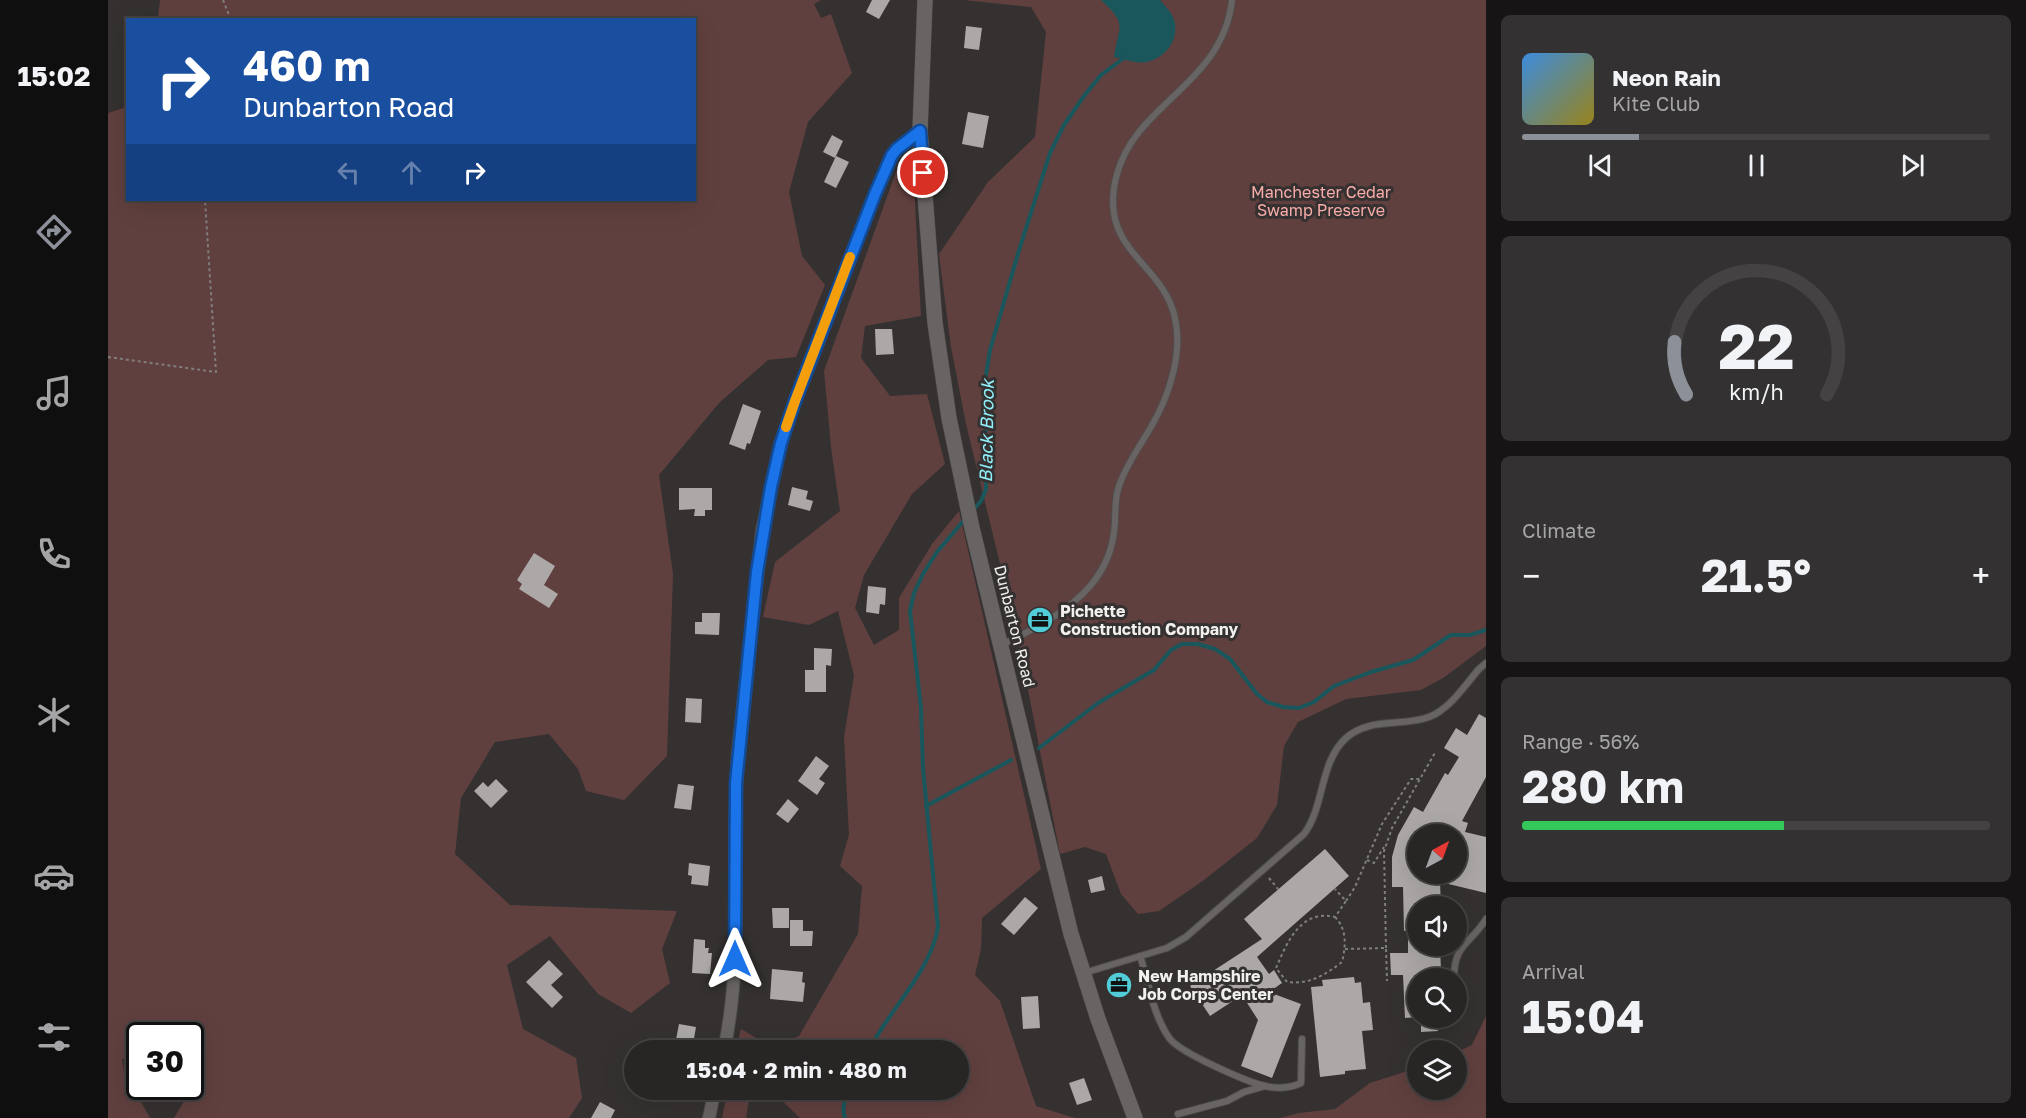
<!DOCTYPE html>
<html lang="en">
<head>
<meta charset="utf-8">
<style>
  body { margin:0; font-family:"Golos Text",sans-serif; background:#343132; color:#f1f3f6; height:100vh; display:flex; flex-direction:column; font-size:22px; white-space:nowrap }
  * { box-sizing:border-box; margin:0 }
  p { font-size:20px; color:#a5a5a7 }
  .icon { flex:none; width:33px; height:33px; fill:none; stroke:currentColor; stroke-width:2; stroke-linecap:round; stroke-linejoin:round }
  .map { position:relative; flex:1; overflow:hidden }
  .panel { display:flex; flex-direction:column; gap:15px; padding:15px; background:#161414; width:540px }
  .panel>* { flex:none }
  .top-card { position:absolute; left:18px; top:18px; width:570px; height:183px; border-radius:0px; box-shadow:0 6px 24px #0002,0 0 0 2px #444242; background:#1a4fa0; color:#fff; overflow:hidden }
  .needle { width:39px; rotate:41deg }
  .buttons { position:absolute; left:1299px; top:824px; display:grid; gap:12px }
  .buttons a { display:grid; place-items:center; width:60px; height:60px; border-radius:50%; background:#282525; box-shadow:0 6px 24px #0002,0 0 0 2px #444242; font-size:30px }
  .speed { position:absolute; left:18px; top:1022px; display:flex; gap:12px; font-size:30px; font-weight:700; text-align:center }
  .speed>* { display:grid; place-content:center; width:78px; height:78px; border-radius:50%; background:#282525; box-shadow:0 6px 24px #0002,0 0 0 2px #444242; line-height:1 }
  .speed .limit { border:3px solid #111; border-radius:9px; background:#fff; color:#111 }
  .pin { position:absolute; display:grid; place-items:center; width:51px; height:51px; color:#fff; margin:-26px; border:3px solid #fff; border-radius:50%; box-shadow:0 2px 6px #0007 }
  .me { position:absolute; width:66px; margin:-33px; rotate:0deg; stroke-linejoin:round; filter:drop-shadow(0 0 4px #0008) }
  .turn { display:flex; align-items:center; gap:21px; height:126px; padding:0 18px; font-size:27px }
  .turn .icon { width:78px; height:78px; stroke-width:2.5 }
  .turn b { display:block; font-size:42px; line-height:51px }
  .lanes { display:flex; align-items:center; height:57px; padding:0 18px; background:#0003; justify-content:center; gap:30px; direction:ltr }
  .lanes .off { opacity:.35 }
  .big { font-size:45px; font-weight:700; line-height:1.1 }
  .panel .card { flex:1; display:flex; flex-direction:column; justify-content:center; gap:9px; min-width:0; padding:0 21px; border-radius:9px; background:#343132 }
  .panel .dial { align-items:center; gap:0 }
  .dial svg { height:156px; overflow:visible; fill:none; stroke:#444242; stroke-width:7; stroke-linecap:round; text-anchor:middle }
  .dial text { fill:#f1f3f6; stroke:none }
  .song { display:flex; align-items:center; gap:18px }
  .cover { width:72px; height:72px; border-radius:9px; background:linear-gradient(135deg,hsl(210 70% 55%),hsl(50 70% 35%)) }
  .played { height:6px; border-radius:3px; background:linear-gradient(90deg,#8c9099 25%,#444242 25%) }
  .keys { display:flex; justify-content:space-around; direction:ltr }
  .heat { display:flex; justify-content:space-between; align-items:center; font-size:33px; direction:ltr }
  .charge { height:9px; border-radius:4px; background:linear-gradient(90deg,#34c759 56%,#444242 0) }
  .trip { position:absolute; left:516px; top:1040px; width:345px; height:60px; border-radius:30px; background:#282525; box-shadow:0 6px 24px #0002,0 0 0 2px #444242; font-weight:700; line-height:60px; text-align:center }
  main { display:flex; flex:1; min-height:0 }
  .tab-bar { display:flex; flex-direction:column; width:108px; justify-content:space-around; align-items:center; background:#100f0f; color:#a5a5a7 }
  .tab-bar .icon { width:42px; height:42px }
  .tab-bar .on { color:#8c9099 }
  .tab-bar b { font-size:27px; color:#f1f3f6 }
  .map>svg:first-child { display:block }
  .green { fill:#60403f }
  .water { fill:#19575c }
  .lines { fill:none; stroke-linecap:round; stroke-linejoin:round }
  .stream { stroke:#19575c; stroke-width:4 }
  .building { fill:#ada8a8; fill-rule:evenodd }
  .service-casing { stroke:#4f4d4c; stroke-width:8 }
  .minor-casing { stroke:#4f4d4c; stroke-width:14 }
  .tertiary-casing { stroke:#4f4d4c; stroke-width:16 }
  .path { stroke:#817e7e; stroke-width:2; stroke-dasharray:3 3; stroke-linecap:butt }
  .service { stroke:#686463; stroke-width:6 }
  .minor { stroke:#686463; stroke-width:12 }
  .tertiary { stroke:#686463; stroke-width:15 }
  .route-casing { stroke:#114b97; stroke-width:15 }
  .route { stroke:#1a73e8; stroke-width:10 }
  .slow { stroke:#f59e0b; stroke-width:10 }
  .labels { text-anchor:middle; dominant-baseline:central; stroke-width:6; stroke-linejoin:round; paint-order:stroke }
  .park-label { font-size:16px; fill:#f9aca8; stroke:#353131 }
  .poi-label { font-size:16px; font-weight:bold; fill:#f2f0ef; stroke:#353131; text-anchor:start }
  .street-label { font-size:16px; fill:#f2f0ef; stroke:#353131 }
  .water-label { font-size:18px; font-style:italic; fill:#90eff8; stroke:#353131 }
</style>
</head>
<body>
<main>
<nav class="tab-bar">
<b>15:02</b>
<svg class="icon on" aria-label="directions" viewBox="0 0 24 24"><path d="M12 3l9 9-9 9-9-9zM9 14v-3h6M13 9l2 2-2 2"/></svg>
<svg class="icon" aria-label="music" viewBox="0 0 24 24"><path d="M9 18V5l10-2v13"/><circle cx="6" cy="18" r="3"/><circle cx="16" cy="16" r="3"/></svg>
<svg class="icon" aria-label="phone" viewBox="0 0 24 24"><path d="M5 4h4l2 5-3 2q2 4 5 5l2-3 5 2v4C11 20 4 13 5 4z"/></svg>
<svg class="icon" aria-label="climate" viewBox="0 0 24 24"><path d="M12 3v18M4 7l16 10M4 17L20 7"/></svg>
<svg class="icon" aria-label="car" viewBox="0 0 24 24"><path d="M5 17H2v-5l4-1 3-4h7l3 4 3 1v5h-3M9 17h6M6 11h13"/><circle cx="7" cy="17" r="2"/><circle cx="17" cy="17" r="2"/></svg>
<svg class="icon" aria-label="filters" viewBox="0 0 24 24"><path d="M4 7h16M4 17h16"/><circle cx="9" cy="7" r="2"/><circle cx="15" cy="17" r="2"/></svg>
</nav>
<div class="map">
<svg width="1378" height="1118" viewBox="0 0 1378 1118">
  <rect width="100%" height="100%" fill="#353131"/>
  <g class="green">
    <polygon points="52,0 713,0 706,4 713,18 723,14 744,73 700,122 681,192 694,256 717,285 688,357 660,360 611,403 551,475 565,574 559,756 516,800 478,791 470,769 441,734 387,742 353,798 347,854 402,905 569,911 554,949 562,983 523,1013 490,994 442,936 399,965 415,1029 468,1058 474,1098 461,1118 66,1118 82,1091 77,1086 82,1086 82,1035 32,1035 31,1061 14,1059 16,1071 42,1118 0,1118 0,113 19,107 20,200 586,200 586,20 48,19 50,18"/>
    <polygon points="856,0 1378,0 1378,646 1335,678 1313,690 1238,699 1190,722 1176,746 1169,805 1149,838 1096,880 1051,911 1030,914 1013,894 998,854 977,847 952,854 918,679 913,682 906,652 911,648 905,617 858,424 843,347 831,254 880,182 927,137 938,32 923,7"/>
    <polygon points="799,162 806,185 813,316 757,326 753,358 782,396 819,394 837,464 804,494 756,575 747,608 766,645 791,630 791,598 824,544 851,511 933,869 874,918 873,949 867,975 892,1001 928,1106 967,1118 692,1118 662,1089 850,1089 850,1050 628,1050 633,1029 665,1048 691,1036 750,934 754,886 732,866 741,835 736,737 746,675 730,611 701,625 655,617 667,562 732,511 723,447 716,371 791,164"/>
    <polygon points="1378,1016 1378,1118 1172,1118 1191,1113 1227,1109 1262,1083 1309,1068 1310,1089 1348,1089 1349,1052 1364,1045"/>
    <polygon points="620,1089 643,1089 638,1118 614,1118"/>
  </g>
  <path class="water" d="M993,0H1052C1058,7 1066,15 1067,24C1070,42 1056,58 1039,62C1027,64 1017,59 1006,57C1011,25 1020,25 993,0Z"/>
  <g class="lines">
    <g class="stream">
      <polyline points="866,509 873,501 878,489 877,381 882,350 912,247 942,153 956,125 976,96 993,75 1020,55"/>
      <polyline points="931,748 990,703 1046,670 1063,650 1074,644 1090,644 1107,649 1122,659 1149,694 1159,702 1175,707 1191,708 1206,702 1226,686 1263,672 1305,660 1343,635 1362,635 1378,630"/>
      <polyline points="818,806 903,760"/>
      <path d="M761,1050C781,1010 823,971 830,927L815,768L813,708L802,611L806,593L815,574L829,552L857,519"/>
      <path d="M737,1118C733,1108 738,1098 741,1089"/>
    </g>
  </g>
  <g class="building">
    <polygon points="764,0 782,0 771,19 758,12"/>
    <polygon points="858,26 874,28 871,50 856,48"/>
    <polygon points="860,112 881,116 875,148 854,144"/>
    <polygon points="724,135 735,141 727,158 715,152"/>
    <polygon points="728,156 741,162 728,188 716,182"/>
    <polygon points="767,329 784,329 786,354 768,355"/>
    <polygon points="635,404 653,411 642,444 639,443 637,450 621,444"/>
    <polygon points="684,487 700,491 698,499 705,501 702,511 680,505"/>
    <polygon points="571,488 604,488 604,510 597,510 597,516 586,516 587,509 571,510"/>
    <polygon points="426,553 447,566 436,585 450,594 441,608 411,589 414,584 409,580"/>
    <polygon points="760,586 778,588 777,605 772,604 771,614 758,612"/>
    <polygon points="594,613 612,613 611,635 587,634 587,622 594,622"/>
    <polygon points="706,648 724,649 723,666 718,665 718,692 697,692 697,670 706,670"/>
    <polygon points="578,698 594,699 593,723 577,722"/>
    <path d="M1371,714L1378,718V777L1354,821L1360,823L1357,832L1378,837V893L1332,882L1333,906H1310V945H1332L1333,971H1329V978H1310V1017L1297,1018L1295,975H1283L1282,953H1300V930L1296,931L1295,887H1284V857L1290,835L1306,807L1315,812L1337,773L1340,775L1351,757L1336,748L1348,728L1359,735ZM1310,834H1348V873H1310Z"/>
    <polygon points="708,756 721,766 711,779 717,783 709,795 690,781"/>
    <polygon points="388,779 400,791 383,808 366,791 375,782 380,787"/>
    <polygon points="570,784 586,786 583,810 566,808"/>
    <polygon points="680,799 691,809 680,823 668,814"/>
    <polygon points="1217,849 1241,876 1149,957 1161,974 1166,970 1174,983 1161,992 1193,1004 1164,1078 1133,1066 1150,1020 1134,995 1102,1016 1082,986 1154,939 1136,919"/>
    <polygon points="581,863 602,866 600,886 583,884 584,876 580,875"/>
    <polygon points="994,876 997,890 983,893 980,880"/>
    <polygon points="917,897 930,908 906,935 893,924"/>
    <polygon points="664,908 681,908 681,928 665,928"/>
    <polygon points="682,920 695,920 695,931 705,931 704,946 682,946"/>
    <polygon points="586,939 597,940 597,948 601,948 600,953 604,953 602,974 584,973"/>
    <polygon points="441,960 455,974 443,985 455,997 444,1008 418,982"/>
    <polygon points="664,969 695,972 694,982 697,983 695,1002 662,999"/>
    <polygon points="1015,973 1021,994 1008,998 1002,976"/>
    <polygon points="1246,977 1247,983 1253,982 1255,1003 1262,1002 1265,1030 1254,1031 1258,1069 1237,1071 1237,1074 1212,1077 1203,987 1215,986 1214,980"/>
    <polygon points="930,996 932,1028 915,1029 913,997"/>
    <polygon points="1313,1017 1329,1017 1330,1031 1313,1032"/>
    <polygon points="571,1024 588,1027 584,1050 566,1050"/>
    <polygon points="976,1078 984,1100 969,1105 961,1083"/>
    <polygon points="492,1102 507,1110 503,1118 483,1118"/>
  </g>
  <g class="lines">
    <defs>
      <g id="service">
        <path d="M893,645C925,630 960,612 983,585C998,567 1006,545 1007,522C1007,510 1007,498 1011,486C1018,465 1032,446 1043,427C1061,396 1075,354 1067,318C1055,261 988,251 1009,174C1028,103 1115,84 1124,0"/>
        <path d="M1032,956C1041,983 1045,1016 1062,1039C1073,1053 1139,1082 1157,1086C1168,1089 1183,1088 1193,1083L1194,1039"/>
        <path d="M976,973L1059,948L1078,937L1196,834C1217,806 1211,763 1238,738C1261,717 1294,727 1321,717C1342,709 1357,685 1371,669L1378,663"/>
        <path d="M1346,978C1346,943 1363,944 1378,919"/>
        <polyline points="1346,1018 1346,1017"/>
        <polyline points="1070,1114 1119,1101 1136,1092 1157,1086"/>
      </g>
      <g id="minor">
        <path d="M616,1050C637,952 622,852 630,753L654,531L673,443L687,401L767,194L784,155L789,149L812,131"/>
        <polyline points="601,1118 607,1089"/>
      </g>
      <polyline id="tertiary" points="817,0 812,131 827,323 841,418 864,528 963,934 990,1019 1027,1118"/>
    </defs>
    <use href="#service" class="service-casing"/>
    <use href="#minor" class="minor-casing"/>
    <use href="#tertiary" class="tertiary-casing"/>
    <g class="path">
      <polyline points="115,0 123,20"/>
      <polyline points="0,357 108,372 97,200"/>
      <polyline points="1259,860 1266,863 1276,847"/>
      <polyline points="1161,878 1170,889"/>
      <polyline points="1238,901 1247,887 1274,824 1303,779 1312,779"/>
      <path d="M1227,917C1239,929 1238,946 1234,962C1217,975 1201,985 1179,982L1168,968C1179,943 1192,909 1227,917L1238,901L1227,889"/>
      <polyline points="1278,948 1276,851 1284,828 1328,751"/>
      <polyline points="1237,949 1278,948 1279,981"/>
    </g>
    <use href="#service" class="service"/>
    <use href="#minor" class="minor"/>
    <use href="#tertiary" class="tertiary"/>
  </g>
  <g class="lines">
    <defs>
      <polyline id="route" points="627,959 628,783 649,572 663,487 673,443 687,401 767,194 784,155 789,149 812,131 815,173"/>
    </defs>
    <use href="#route" class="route-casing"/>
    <use href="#route" class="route"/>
    <polyline class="slow" points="678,427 687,401 742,257"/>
  </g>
  <defs>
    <symbol id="office-disc" viewBox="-11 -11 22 22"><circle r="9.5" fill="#52ccd6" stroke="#353131"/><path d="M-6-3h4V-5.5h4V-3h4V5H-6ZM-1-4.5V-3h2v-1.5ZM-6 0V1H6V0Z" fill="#111"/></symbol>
  </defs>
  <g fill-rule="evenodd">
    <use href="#office-disc" x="917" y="605" width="30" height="30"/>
    <use href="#office-disc" x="996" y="970" width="30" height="30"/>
  </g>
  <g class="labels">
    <g class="park-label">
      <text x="1213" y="192">Manchester Cedar<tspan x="1213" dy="18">Swamp Preserve</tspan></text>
    </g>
    <g class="poi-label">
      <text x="952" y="611">Pichette<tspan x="952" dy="18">Construction Company</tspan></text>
      <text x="1030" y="976">New Hampshire<tspan x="1030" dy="18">Job Corps Center</tspan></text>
    </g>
    <g class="street-label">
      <text transform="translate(907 626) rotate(76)">Dunbarton Road</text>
    </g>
    <g class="water-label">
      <text transform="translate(878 431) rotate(-89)">Black Brook</text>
    </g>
  </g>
</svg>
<div class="buttons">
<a><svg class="needle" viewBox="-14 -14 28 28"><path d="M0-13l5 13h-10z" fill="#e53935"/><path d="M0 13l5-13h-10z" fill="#a5a5a7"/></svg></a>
<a><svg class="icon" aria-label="sound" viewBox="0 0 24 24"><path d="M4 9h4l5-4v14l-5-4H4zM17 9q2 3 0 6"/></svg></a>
<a><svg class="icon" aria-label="search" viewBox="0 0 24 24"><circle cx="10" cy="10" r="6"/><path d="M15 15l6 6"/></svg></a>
<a><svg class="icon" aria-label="layers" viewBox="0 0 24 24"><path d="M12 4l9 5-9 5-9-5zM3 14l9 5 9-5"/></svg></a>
</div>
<div class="speed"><div class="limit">30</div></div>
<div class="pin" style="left:815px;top:173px;background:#d93025"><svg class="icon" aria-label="arrive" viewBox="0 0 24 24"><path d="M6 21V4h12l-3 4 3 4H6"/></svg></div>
<svg class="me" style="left:627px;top:959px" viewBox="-20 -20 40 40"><path d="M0-17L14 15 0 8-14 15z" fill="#1a73e8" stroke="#fff" stroke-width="4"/></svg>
<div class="trip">15:04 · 2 min · 480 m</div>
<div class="top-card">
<div class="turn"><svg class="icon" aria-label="right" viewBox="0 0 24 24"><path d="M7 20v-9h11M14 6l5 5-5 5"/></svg><div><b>460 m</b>Dunbarton Road</div></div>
<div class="lanes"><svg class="icon off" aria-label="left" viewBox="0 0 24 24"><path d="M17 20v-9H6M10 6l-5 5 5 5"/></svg><svg class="icon off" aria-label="ahead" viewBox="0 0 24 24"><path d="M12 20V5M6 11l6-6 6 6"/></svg><svg class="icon" aria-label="right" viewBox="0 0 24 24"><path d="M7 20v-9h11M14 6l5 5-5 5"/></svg></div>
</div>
</div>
<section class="panel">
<div class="card">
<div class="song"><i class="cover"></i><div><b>Neon Rain</b><p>Kite Club</p></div></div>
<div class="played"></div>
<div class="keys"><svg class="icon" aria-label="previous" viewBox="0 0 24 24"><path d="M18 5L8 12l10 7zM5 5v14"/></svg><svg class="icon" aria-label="pause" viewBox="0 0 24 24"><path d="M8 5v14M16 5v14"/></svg><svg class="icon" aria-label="next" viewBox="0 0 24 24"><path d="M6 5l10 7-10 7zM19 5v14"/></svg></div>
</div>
<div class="card dial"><svg viewBox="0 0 100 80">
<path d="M14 69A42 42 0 1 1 86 69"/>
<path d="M14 69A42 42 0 0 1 8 42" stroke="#8c9099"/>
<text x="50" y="56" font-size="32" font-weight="700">22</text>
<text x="50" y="72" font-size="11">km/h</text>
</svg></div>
<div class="card"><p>Climate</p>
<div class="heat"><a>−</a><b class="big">21.5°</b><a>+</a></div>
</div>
<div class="card"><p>Range · 56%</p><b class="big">280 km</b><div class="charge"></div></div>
<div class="card"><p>Arrival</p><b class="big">15:04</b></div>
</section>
</main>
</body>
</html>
